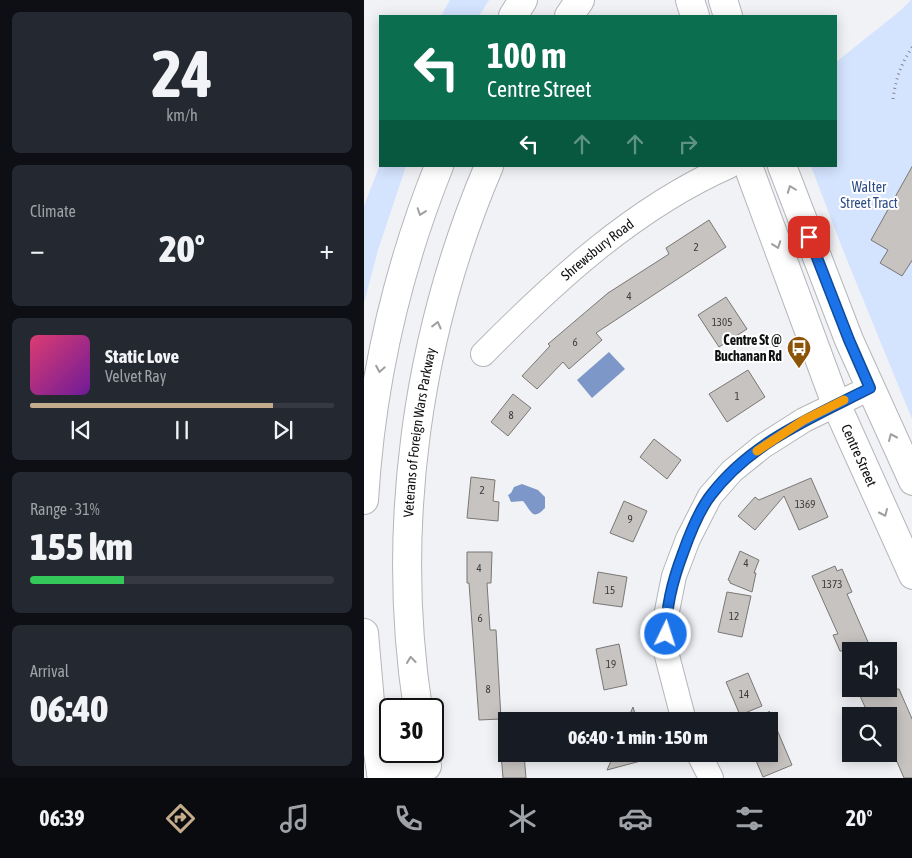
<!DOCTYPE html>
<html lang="en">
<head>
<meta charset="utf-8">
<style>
  body { margin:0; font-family:"Asap Condensed",sans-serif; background:#242831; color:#f1f3f6; height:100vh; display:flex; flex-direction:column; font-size:19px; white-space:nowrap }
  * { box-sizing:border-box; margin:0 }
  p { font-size:16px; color:#9ea1a6 }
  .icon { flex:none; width:28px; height:28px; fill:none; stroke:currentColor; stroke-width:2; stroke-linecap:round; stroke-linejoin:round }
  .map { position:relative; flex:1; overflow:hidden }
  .details { display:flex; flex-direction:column; gap:12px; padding:12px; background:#0d0f14; width:364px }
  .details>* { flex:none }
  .banner { position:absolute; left:15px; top:15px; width:458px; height:152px; border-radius:0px; box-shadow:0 2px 12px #0003; background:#0b6e4f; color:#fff; overflow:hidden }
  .tools { position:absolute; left:478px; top:642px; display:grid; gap:10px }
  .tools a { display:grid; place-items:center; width:55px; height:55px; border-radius:0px; background:#171b24; box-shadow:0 2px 12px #0003; font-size:25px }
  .speed { position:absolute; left:15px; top:698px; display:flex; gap:10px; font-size:25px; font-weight:700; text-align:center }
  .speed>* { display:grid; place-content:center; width:65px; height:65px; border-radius:50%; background:#171b24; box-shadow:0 2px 12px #0003; line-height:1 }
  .speed .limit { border:2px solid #111; border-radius:8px; background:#fff; color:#111 }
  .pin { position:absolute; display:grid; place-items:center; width:42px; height:42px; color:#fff; margin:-21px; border-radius:10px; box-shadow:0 2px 8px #0006 }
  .me { position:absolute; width:55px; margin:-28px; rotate:4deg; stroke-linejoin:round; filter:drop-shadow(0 0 4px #0008) }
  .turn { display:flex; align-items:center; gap:18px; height:105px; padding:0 25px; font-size:22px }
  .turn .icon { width:65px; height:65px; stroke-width:2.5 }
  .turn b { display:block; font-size:35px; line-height:42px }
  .lanes { display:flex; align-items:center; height:48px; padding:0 25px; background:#0003; justify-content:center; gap:25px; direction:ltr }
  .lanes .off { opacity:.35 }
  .big { font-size:38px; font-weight:800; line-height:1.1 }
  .details .tile { flex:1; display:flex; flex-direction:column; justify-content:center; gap:8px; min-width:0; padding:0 18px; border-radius:8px; background:#242831 }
  .details .dial { align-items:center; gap:0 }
  .dial b { font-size:65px; line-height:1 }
  .song { display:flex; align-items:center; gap:15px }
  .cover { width:60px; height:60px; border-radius:8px; background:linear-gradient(135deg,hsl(340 70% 55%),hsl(280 70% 35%)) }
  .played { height:5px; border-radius:2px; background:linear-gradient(90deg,#c4ab8b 80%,#363941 80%) }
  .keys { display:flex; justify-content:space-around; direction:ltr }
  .heat { display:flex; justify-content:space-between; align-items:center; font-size:28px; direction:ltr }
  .charge { height:8px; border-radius:4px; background:linear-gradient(90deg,#34c759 31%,#363941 0) }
  .trip { position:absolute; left:134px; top:712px; width:280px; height:50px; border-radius:0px; background:#171b24; box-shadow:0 2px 12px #0003; font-weight:800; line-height:50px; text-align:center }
  .tabs { display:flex; height:80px; justify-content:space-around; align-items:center; background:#090b0e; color:#9ea1a6 }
  .tabs .icon { width:35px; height:35px }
  .tabs .selected { color:#c4ab8b }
  .tabs b { font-size:22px; color:#f1f3f6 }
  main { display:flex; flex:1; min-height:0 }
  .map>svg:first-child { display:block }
  .green { fill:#d4e3fe }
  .water { fill:#7d98c8 }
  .building { fill:#c6c3c0; stroke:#7a7774 }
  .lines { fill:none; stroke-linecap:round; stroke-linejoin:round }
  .minor-casing { stroke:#b4b6ba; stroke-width:26 }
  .secondary-casing { stroke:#b4b6ba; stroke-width:30 }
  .trunk-casing { stroke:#b4b6ba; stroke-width:30 }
  .path { stroke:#858689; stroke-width:3; stroke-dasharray:1 4; stroke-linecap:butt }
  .minor { stroke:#fff; stroke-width:24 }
  .secondary { stroke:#fff; stroke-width:28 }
  .trunk { stroke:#fff; stroke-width:28 }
  .oneway { stroke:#9f9fa0 }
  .route-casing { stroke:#114b97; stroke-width:12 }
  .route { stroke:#1a73e8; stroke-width:9 }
  .slow { stroke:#f59e0b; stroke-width:9 }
  .labels { text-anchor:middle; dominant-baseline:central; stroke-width:4; stroke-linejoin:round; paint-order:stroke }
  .number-label { font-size:11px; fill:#3d3d3d }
  .park-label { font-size:14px; fill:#2a4b87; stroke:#fff }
  .street-label { font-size:14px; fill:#0f1011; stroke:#fff }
  .poi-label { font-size:14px; font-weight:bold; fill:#0f1011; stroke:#fff; text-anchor:end }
</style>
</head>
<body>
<main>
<section class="details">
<div class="tile dial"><b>24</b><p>km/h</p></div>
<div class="tile"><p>Climate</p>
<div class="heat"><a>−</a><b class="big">20°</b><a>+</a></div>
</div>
<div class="tile">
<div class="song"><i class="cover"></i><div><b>Static Love</b><p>Velvet Ray</p></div></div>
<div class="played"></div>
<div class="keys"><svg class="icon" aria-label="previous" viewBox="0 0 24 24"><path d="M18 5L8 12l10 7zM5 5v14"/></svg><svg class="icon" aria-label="pause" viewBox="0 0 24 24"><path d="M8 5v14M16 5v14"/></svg><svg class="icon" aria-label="next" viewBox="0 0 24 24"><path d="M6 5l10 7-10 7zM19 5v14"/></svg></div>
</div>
<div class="tile"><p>Range · 31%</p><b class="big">155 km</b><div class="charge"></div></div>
<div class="tile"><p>Arrival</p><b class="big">06:40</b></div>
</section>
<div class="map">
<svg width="549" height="778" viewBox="0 0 549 778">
  <rect width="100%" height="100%" fill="#f0f2f6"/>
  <g class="green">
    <polygon points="86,0 125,0 115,16 77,16"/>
    <polygon points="547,0 548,0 548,419 479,250 447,166 471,166 471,63 536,11"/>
    <polygon points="16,165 42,166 14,250 0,303 0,206"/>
  </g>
  <g class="water">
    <polygon points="245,352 261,369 228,398 213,380"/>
    <path d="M158,484L174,490L181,497V508C168,522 167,510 159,501L147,502L144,495L147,493L150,487Z"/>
  </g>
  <g class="building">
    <polygon points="549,165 549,259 538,276 516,263 524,250 507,240"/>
    <polygon points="345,220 362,247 232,333 238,340 205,369 199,362 173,389 158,376 186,346 184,344 244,293 305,254 302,248"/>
    <polygon points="362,297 383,329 355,347 334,315"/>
    <polygon points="384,370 401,397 363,422 345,394"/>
    <polygon points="149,394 167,408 144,436 127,422"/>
    <polygon points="290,439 317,460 303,479 276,457"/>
    <polygon points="107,477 131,480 129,501 135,502 134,521 103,518"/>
    <polygon points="447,478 464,517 435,530 420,496 391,530 374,516 391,497 395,500"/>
    <polygon points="260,501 283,511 269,542 246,533"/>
    <polygon points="376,551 395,560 390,573 392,573 388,592 366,583 366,581 364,580"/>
    <polygon points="103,552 128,552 127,583 123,583 126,630 132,630 137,719 115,720 105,583 103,583"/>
    <polygon points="471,566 473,571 478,569 488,592 483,594 508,651 476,651 469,635 474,634 448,576"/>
    <polygon points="234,572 263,577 258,607 229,603"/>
    <polygon points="363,592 387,596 378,637 354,632"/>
    <polygon points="255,644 263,685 240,690 232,649"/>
    <polygon points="384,673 398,706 376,715 362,682"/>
    <polygon points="493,689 535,689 549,721 549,778 540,778 524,741 524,716 505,716"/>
    <polygon points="269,707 273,721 263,721"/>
    <polygon points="405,711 428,765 399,777 390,756 405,754"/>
    <polygon points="137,754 160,754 162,778 139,778"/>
    <polygon points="250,754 282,754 284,759 243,770"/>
  </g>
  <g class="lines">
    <defs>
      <g id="minor">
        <path id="s1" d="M119,354C191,281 270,208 365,166"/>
        <polyline points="320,721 302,652 302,616 310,576 324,539 346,496 368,471 399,446 440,420 506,388"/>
        <polyline points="335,754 347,778"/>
      </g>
      <g id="secondary">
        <polyline points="326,0 331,16"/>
        <polyline points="359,0 364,16"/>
        <path id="s2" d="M384,166L472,404L549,575"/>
        <polyline points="418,166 485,340 549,481"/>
      </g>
      <g id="trunk">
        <polyline points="149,16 159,0"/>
        <polyline points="205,16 216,0"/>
        <path d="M0,500C7,385 32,273 75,166"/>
        <polyline points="0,633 6,702 18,778"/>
        <path id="s3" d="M54,709C26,527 53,335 125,166"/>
        <polyline points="17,773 63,766"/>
      </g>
    </defs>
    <use href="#minor" class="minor-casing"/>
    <use href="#secondary" class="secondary-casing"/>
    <use href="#trunk" class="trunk-casing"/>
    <path class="path" d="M529,99C532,77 537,64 549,46"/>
    <use href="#minor" class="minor"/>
    <use href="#secondary" class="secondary"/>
    <use href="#trunk" class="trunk"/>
  </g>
  <defs><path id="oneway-chevron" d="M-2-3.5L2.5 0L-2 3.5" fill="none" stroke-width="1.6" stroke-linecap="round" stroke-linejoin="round" transform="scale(1.25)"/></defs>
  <g class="oneway">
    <use href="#oneway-chevron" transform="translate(427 189) rotate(-111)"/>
    <use href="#oneway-chevron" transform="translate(57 212) rotate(109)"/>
    <use href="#oneway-chevron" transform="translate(413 245) rotate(70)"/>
    <use href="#oneway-chevron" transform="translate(73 325) rotate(-76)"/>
    <use href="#oneway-chevron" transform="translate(16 369) rotate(100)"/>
    <use href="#oneway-chevron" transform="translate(528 437) rotate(-114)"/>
    <use href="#oneway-chevron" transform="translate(520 513) rotate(66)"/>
    <use href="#oneway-chevron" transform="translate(47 660) rotate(-96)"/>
  </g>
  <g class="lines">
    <defs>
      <path id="route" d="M302,634C302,606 309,579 319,553C325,536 336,509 347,495C387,442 449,417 506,388L485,340L445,237"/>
    </defs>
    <use href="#route" class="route-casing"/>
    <use href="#route" class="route"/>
    <polyline class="slow" points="393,451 440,420 480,400"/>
  </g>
  <defs>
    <symbol id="bus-pin" viewBox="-11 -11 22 30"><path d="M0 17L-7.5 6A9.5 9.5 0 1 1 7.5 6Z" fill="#8c5409" stroke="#fff"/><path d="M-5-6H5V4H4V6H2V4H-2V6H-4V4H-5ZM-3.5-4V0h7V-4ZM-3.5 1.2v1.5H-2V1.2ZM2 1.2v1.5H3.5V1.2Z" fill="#fff"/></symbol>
  </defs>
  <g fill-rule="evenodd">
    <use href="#bus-pin" x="421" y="334" width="28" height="38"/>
  </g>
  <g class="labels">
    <g class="number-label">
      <text x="332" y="247">2</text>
      <text x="265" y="296">4</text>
      <text x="358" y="322">1305</text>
      <text x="211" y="342">6</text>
      <text x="373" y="396">1</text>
      <text x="147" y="415">8</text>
      <text x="118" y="490">2</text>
      <text x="441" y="504">1369</text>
      <text x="266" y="519">9</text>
      <text x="382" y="563">4</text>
      <text x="115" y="568">4</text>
      <text x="468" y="584">1373</text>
      <text x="246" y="590">15</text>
      <text x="370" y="616">12</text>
      <text x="116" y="618">6</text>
      <text x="247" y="664">19</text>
      <text x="124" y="689">8</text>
      <text x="380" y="694">14</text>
    </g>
    <g class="park-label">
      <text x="505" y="187">Walter<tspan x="505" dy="16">Street Tract</tspan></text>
    </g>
    <g class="street-label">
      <text stroke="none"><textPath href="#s1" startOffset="155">Shrewsbury Road</textPath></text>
      <text stroke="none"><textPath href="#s3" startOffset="278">Veterans of Foreign Wars Parkway</textPath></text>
      <text stroke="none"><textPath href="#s2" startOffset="310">Centre Street</textPath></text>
    </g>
    <g class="poi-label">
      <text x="418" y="340">Centre St @<tspan x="418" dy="16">Buchanan Rd</tspan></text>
    </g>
  </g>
</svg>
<div class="tools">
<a><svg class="icon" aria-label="sound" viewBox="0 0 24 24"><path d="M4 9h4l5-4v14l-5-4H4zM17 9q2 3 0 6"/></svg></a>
<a><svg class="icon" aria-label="search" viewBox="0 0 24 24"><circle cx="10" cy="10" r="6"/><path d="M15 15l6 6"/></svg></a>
</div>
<div class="speed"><div class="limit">30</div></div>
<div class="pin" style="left:445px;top:237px;background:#d93025"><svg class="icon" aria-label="arrive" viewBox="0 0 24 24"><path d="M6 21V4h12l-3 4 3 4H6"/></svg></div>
<svg class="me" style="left:302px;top:634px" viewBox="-20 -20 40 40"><circle r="17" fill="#1a73e8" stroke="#fff" stroke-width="3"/><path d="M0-11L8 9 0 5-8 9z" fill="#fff"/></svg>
<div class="trip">06:40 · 1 min · 150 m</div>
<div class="banner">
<div class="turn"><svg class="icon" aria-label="left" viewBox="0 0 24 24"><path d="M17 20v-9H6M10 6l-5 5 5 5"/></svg><div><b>100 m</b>Centre Street</div></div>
<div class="lanes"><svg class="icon" aria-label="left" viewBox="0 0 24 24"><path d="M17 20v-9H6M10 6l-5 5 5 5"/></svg><svg class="icon off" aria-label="ahead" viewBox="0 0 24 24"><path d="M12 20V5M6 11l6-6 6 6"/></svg><svg class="icon off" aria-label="ahead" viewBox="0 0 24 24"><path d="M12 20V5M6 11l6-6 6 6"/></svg><svg class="icon off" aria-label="right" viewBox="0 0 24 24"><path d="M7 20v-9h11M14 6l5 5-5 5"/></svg></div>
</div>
</div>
</main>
<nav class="tabs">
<b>06:39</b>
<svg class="icon selected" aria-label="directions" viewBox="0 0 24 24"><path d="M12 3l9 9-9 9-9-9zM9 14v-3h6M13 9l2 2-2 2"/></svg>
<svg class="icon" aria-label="music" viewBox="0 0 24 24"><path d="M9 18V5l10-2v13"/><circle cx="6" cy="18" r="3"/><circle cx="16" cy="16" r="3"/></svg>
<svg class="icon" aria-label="phone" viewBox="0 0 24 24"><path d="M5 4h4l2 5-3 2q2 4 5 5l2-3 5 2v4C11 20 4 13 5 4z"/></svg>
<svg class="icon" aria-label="climate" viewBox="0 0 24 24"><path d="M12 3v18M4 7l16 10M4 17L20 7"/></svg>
<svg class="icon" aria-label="car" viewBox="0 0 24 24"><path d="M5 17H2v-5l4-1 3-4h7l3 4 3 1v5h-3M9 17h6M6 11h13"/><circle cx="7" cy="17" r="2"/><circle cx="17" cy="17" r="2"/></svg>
<svg class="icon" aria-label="filters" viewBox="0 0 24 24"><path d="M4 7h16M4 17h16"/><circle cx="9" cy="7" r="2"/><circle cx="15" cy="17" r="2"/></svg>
<b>20°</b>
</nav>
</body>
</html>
